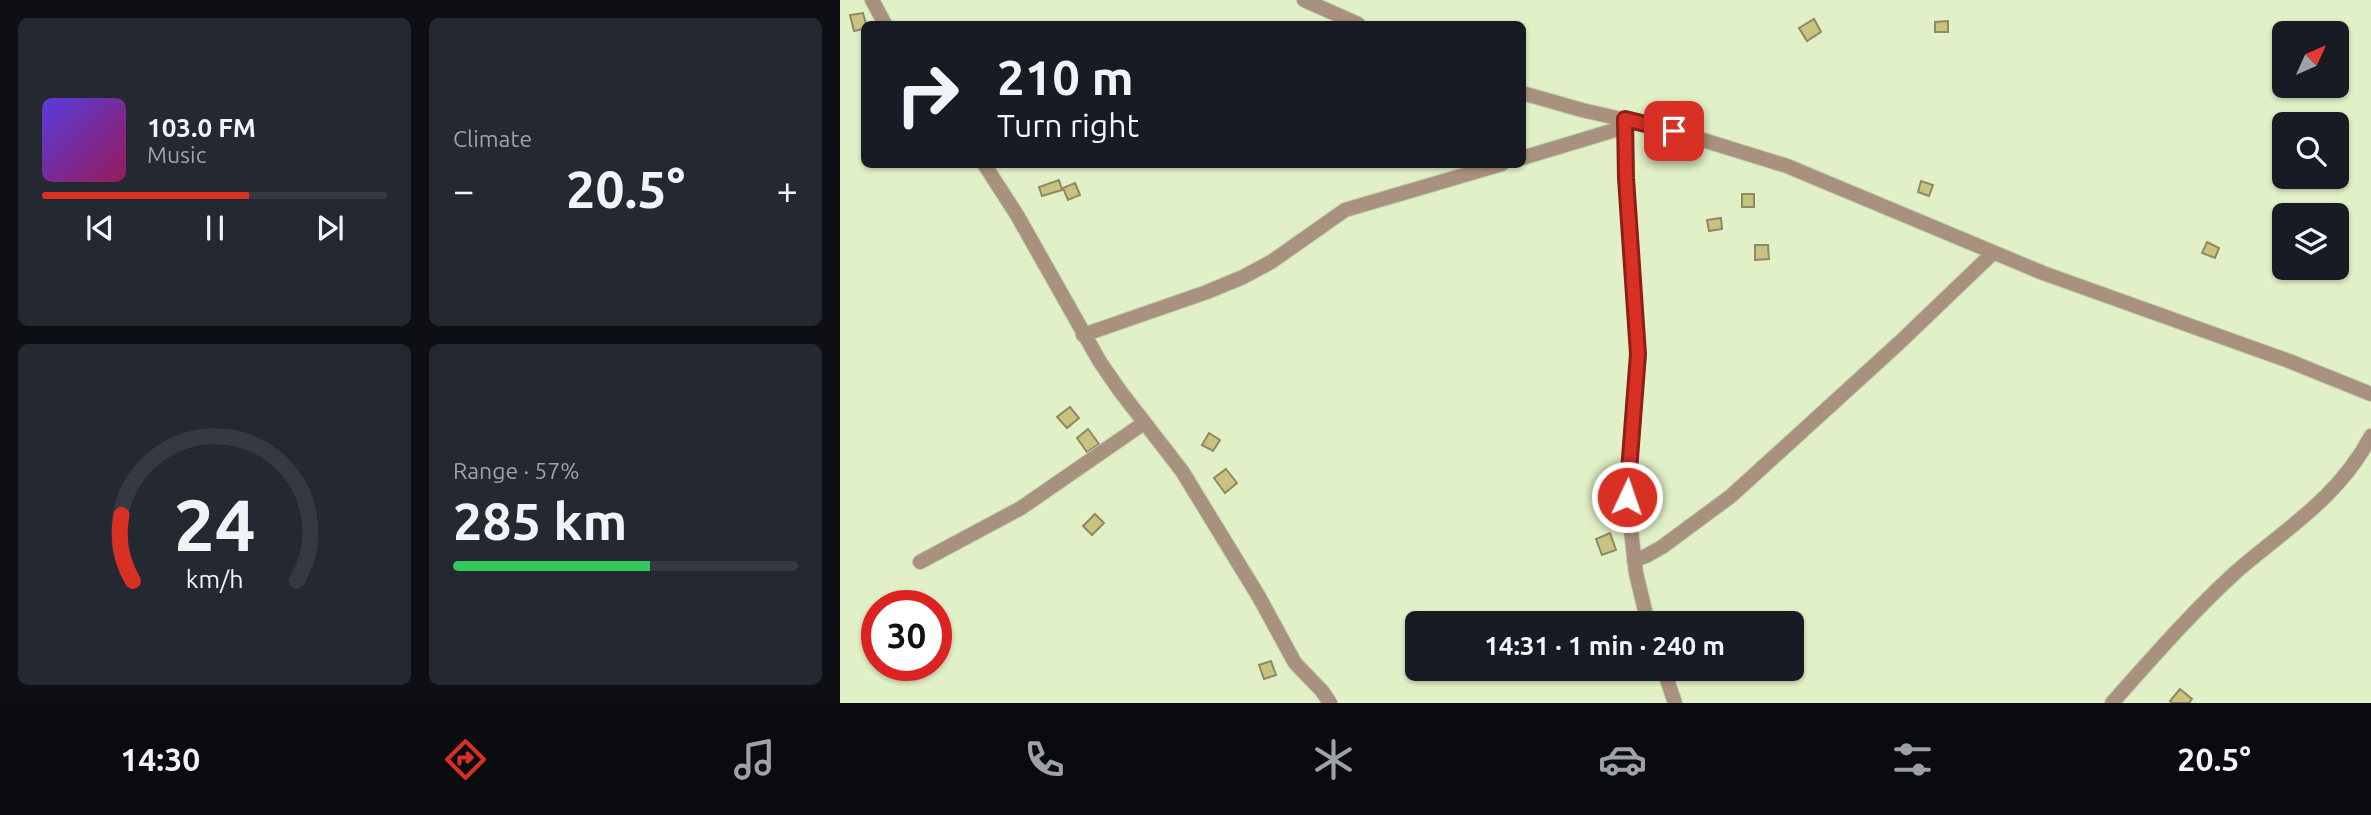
<!DOCTYPE html>
<html lang="en">
<head>
<meta charset="utf-8">
<style>
  body { margin:0; font-family:Ubuntu,sans-serif; background:#242831; color:#f1f3f6; height:100vh; display:flex; flex-direction:column; font-size:26px; white-space:nowrap }
  * { box-sizing:border-box; margin:0 }
  p { font-size:23px; color:#9ea1a6 }
  .icon { flex:none; width:38px; height:38px; fill:none; stroke:currentColor; stroke-width:2; stroke-linecap:round; stroke-linejoin:round }
  .map { position:relative; flex:1; overflow:hidden }
  .side { display:flex; flex-direction:column; gap:18px; padding:18px; background:#0d0f14; width:840px }
  .side>* { flex:none }
  .guide { position:absolute; left:21px; top:21px; width:665px; height:147px; border-radius:10px; box-shadow:0 2px 5px #0004; background:#171b24; color:#f1f3f6; overflow:hidden }
  .needle { width:46px; rotate:45deg }
  .buttons { position:absolute; left:1432px; top:21px; display:grid; gap:14px }
  .buttons a { display:grid; place-items:center; width:77px; height:77px; border-radius:10px; background:#171b24; box-shadow:0 2px 5px #0004; font-size:35px }
  .speed { position:absolute; left:21px; top:590px; display:flex; gap:14px; font-size:35px; font-weight:700; text-align:center }
  .speed>* { display:grid; place-content:center; width:91px; height:91px; border-radius:50%; background:#171b24; box-shadow:0 2px 5px #0004; line-height:1 }
  .speed .limit { border:10px solid #d22; background:#fff; color:#111 }
  .pin { position:absolute; display:grid; place-items:center; width:60px; height:60px; color:#fff; margin:-30px; border-radius:14px; box-shadow:0 4px 10px #0006 }
  .me { position:absolute; width:77px; margin:-38px; rotate:3deg; stroke-linejoin:round; filter:drop-shadow(0 0 5px #0008) }
  .turn { display:flex; align-items:center; gap:24px; height:147px; padding:0 21px; font-size:32px }
  .turn .icon { width:91px; height:91px; stroke-width:2.5 }
  .turn b { display:block; font-size:49px; line-height:60px }
  .big { font-size:52px; font-weight:600; line-height:1.1 }
  .side .card { flex:1; display:flex; flex-direction:column; justify-content:center; gap:10px; min-width:0; padding:0 24px; border-radius:10px; background:#242831 }
  .side .dial { align-items:center; gap:0 }
  .dial svg { height:182px; overflow:visible; fill:none; stroke:#363941; stroke-width:7; stroke-linecap:round; text-anchor:middle }
  .dial text { fill:#f1f3f6; stroke:none }
  .song { display:flex; align-items:center; gap:21px }
  .cover { width:84px; height:84px; border-radius:10px; background:linear-gradient(135deg,hsl(250 70% 55%),hsl(330 70% 35%)) }
  .played { height:7px; border-radius:4px; background:linear-gradient(90deg,#d93025 60%,#363941 60%) }
  .keys { display:flex; justify-content:space-around; direction:ltr }
  .heat { display:flex; justify-content:space-between; align-items:center; font-size:38px; direction:ltr }
  .charge { height:10px; border-radius:5px; background:linear-gradient(90deg,#34c759 57%,#363941 0) }
  .side .tiles { flex:1; display:grid; gap:18px; grid-template-columns:repeat(2,1fr) }
  .trip { position:absolute; left:565px; top:611px; width:399px; height:70px; border-radius:10px; background:#171b24; box-shadow:0 2px 5px #0004; font-weight:600; line-height:70px; text-align:center }
  .dock { display:flex; height:112px; justify-content:space-around; align-items:center; background:#090b0e; color:#9ea1a6 }
  .dock .icon { width:49px; height:49px }
  .dock .selected { color:#d93025 }
  .dock b { font-size:32px; color:#f1f3f6 }
  main { display:flex; flex:1; min-height:0 }
  .map>svg:first-child { display:block }
  .building { fill:#cac380; stroke:#8e8a62; stroke-width:2 }
  .lines { fill:none; stroke-linecap:round; stroke-linejoin:round }
  .street-casing { stroke:#c0cea8; stroke-width:16 }
  .street { stroke:#a8917e; stroke-width:14 }
  .route-casing { stroke:#8d1f18; stroke-width:18 }
  .route { stroke:#d93025; stroke-width:12 }
</style>
</head>
<body>
<main>
<section class="side">
<div class="tiles">
<div class="card">
<div class="song"><i class="cover"></i><div><b>103.0 FM</b><p>Music</p></div></div>
<div class="played"></div>
<div class="keys"><svg class="icon" aria-label="previous" viewBox="0 0 24 24"><path d="M18 5L8 12l10 7zM5 5v14"/></svg><svg class="icon" aria-label="pause" viewBox="0 0 24 24"><path d="M8 5v14M16 5v14"/></svg><svg class="icon" aria-label="next" viewBox="0 0 24 24"><path d="M6 5l10 7-10 7zM19 5v14"/></svg></div>
</div>
<div class="card"><p>Climate</p>
<div class="heat"><a>−</a><b class="big">20.5°</b><a>+</a></div>
</div>
<div class="card dial"><svg viewBox="0 0 100 80">
<path d="M14 69A42 42 0 1 1 86 69"/>
<path d="M14 69A42 42 0 0 1 9 40" stroke="#d93025"/>
<text x="50" y="56" font-size="32" font-weight="700">24</text>
<text x="50" y="72" font-size="11">km/h</text>
</svg></div>
<div class="card"><p>Range · 57%</p><b class="big">285 km</b><div class="charge"></div></div>
</div>
</section>
<div class="map">
<svg width="1531" height="703" viewBox="0 0 1531 703">
  <rect width="100%" height="100%" fill="#e1f0c6"/>
  <g class="building">
    <polygon points="23,13 26,24 24,29 14,31 10,15"/>
    <polygon points="974,19 981,32 967,41 959,28"/>
    <polygon points="1108,21 1108,32 1095,32 1095,22"/>
    <polygon points="1482,22 1503,28 1496,50 1496,33 1479,33"/>
    <polygon points="219,180 222,190 202,196 199,187"/>
    <polygon points="1081,181 1093,185 1089,196 1078,192"/>
    <polygon points="235,183 240,195 228,200 223,188"/>
    <rect x="902" y="194" width="12" height="13"/>
    <polygon points="881,218 882,229 869,231 867,220"/>
    <polygon points="1367,242 1379,248 1375,258 1362,253"/>
    <polygon points="915,245 928,245 929,259 915,260"/>
    <polygon points="230,407 239,418 227,428 217,417"/>
    <polygon points="248,429 259,444 247,452 237,438"/>
    <polygon points="369,433 380,440 373,451 362,445"/>
    <polygon points="386,469 397,483 385,493 374,478"/>
    <polygon points="255,514 264,523 252,535 243,526"/>
    <polygon points="770,533 776,550 762,555 756,539"/>
    <polygon points="431,661 436,675 424,679 419,665"/>
    <polygon points="1340,689 1352,699 1349,703 1332,703 1330,701"/>
  </g>
  <g class="lines">
    <defs>
      <g id="street">
        <polyline points="32,0 45,24"/>
        <polyline points="464,0 518,24"/>
        <polyline points="682,93 742,110 834,131 947,166 1203,273 1449,361 1531,394"/>
        <polyline points="785,119 786,178 798,354 787,497 796,573 808,623"/>
        <polyline points="682,158 785,127"/>
        <polyline points="144,164 177,215 260,362 280,391 342,471 419,597 455,663 482,691 490,703"/>
        <polyline points="243,335 367,292 403,277 431,262 505,210 662,164"/>
        <polyline points="794,560 806,556 822,547 891,496 1059,343 1153,253"/>
        <polyline points="80,562 181,508 304,423"/>
        <polyline points="823,668 835,703"/>
        <path d="M1272,703C1312,658 1352,612 1397,571C1448,527 1498,498 1531,436"/>
      </g>
    </defs>
    <use href="#street" class="street-casing"/>
    <use href="#street" class="street"/>
  </g>
  <g class="lines">
    <defs>
      <polyline id="route" points="787,497 798,354 786,178 785,119 834,131"/>
    </defs>
    <use href="#route" class="route-casing"/>
    <use href="#route" class="route"/>
  </g>
</svg>
<div class="buttons">
<a><svg class="needle" viewBox="-14 -14 28 28"><path d="M0-13l5 13h-10z" fill="#e53935"/><path d="M0 13l5-13h-10z" fill="#9ea1a6"/></svg></a>
<a><svg class="icon" aria-label="search" viewBox="0 0 24 24"><circle cx="10" cy="10" r="6"/><path d="M15 15l6 6"/></svg></a>
<a><svg class="icon" aria-label="layers" viewBox="0 0 24 24"><path d="M12 4l9 5-9 5-9-5zM3 14l9 5 9-5"/></svg></a>
</div>
<div class="speed"><div class="limit">30</div></div>
<div class="pin" style="left:834px;top:131px;background:#d93025"><svg class="icon" aria-label="arrive" viewBox="0 0 24 24"><path d="M6 21V4h12l-3 4 3 4H6"/></svg></div>
<svg class="me" style="left:787px;top:497px" viewBox="-20 -20 40 40"><circle r="17" fill="#d93025" stroke="#fff" stroke-width="3"/><path d="M0-11L8 9 0 5-8 9z" fill="#fff"/></svg>
<div class="trip">14:31 · 1 min · 240 m</div>
<div class="guide">
<div class="turn"><svg class="icon" aria-label="right" viewBox="0 0 24 24"><path d="M7 20v-9h11M14 6l5 5-5 5"/></svg><div><b>210 m</b>Turn right</div></div>
</div>
</div>
</main>
<nav class="dock">
<b>14:30</b>
<svg class="icon selected" aria-label="directions" viewBox="0 0 24 24"><path d="M12 3l9 9-9 9-9-9zM9 14v-3h6M13 9l2 2-2 2"/></svg>
<svg class="icon" aria-label="music" viewBox="0 0 24 24"><path d="M9 18V5l10-2v13"/><circle cx="6" cy="18" r="3"/><circle cx="16" cy="16" r="3"/></svg>
<svg class="icon" aria-label="phone" viewBox="0 0 24 24"><path d="M5 4h4l2 5-3 2q2 4 5 5l2-3 5 2v4C11 20 4 13 5 4z"/></svg>
<svg class="icon" aria-label="climate" viewBox="0 0 24 24"><path d="M12 3v18M4 7l16 10M4 17L20 7"/></svg>
<svg class="icon" aria-label="car" viewBox="0 0 24 24"><path d="M5 17H2v-5l4-1 3-4h7l3 4 3 1v5h-3M9 17h6M6 11h13"/><circle cx="7" cy="17" r="2"/><circle cx="17" cy="17" r="2"/></svg>
<svg class="icon" aria-label="filters" viewBox="0 0 24 24"><path d="M4 7h16M4 17h16"/><circle cx="9" cy="7" r="2"/><circle cx="15" cy="17" r="2"/></svg>
<b>20.5°</b>
</nav>
</body>
</html>
